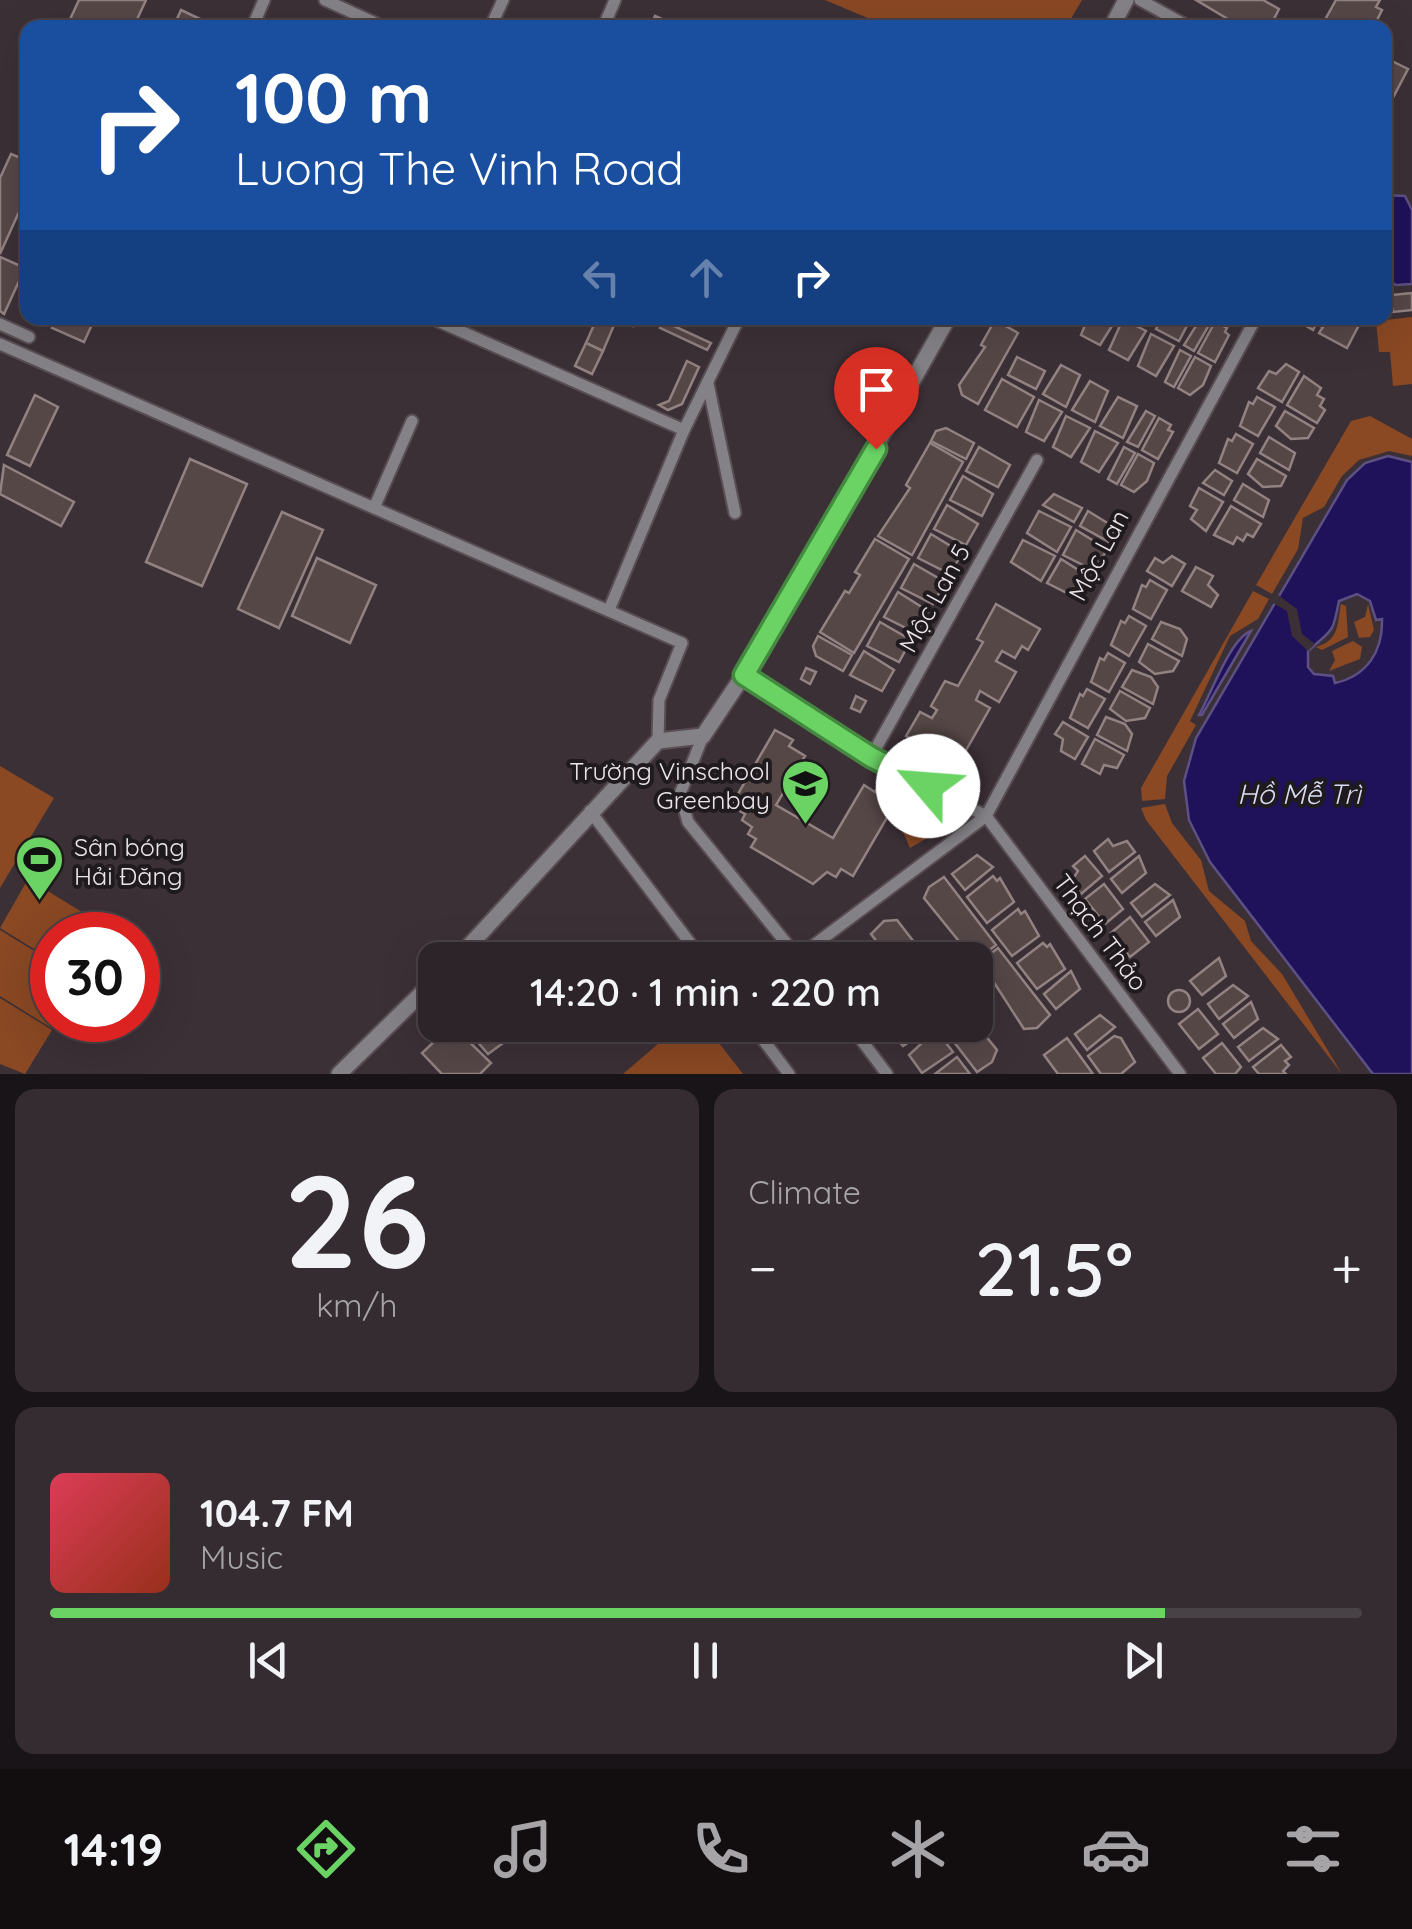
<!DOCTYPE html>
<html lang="en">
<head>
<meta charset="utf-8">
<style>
  body { margin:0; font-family:Quicksand,sans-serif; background:#352c31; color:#f1f3f6; height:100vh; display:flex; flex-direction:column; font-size:38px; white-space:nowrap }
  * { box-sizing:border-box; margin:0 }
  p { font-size:32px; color:#a7a4a8 }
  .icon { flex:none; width:55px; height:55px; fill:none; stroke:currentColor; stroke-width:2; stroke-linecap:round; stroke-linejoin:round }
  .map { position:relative; height:1074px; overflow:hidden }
  .side { display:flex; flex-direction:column; gap:15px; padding:15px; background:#191417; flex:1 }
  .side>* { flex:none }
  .guide { position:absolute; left:20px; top:20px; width:1372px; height:305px; border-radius:20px; box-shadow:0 10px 40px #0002,0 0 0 2px #484146; background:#1a4fa0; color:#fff; overflow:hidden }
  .speed { position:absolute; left:30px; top:912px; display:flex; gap:20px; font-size:50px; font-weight:700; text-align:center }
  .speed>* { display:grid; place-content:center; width:130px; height:130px; border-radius:50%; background:#2d2429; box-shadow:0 10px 40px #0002,0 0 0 2px #484146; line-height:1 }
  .speed .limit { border:15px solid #d22; background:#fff; color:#111 }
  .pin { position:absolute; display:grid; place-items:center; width:85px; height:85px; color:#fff; margin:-102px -42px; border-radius:50% 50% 50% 0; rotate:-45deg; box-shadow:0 0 10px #0007 }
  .pin .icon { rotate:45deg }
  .me { position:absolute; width:110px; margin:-55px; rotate:297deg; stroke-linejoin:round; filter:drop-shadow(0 0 8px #0008) }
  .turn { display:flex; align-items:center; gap:35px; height:210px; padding:0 50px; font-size:45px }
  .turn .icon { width:130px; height:130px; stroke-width:2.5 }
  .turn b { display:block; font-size:70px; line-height:85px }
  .lanes { display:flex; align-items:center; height:95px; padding:0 50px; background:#0003; justify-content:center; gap:50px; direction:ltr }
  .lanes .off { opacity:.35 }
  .big { font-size:75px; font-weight:600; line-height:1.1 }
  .side .card { flex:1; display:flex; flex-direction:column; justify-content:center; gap:15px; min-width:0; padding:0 35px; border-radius:20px; background:#352c31 }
  .side .dial { align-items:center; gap:0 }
  .dial b { font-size:130px; line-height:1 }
  .song { display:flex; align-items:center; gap:30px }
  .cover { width:120px; height:120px; border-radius:15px; background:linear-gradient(135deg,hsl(350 70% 55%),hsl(10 70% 35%)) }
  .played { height:10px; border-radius:5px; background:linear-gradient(90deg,#6ad364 85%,#484146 85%) }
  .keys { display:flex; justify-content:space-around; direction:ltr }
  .heat { display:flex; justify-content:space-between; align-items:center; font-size:55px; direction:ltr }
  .side .tiles { flex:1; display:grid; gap:15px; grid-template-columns:1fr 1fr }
  .card:last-child { grid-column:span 2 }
  .trip { position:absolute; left:418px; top:942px; width:575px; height:100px; border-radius:20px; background:#2d2429; box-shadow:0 10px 40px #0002,0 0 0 2px #484146; font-weight:600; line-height:100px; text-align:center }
  .dock { display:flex; height:160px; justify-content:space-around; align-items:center; background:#120e10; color:#a7a4a8 }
  .dock .icon { width:70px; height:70px }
  .dock .selected { color:#6ad364 }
  .dock b { font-size:45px; color:#f1f3f6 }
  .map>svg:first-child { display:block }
  .green { fill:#8a4823 }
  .water { fill:#1f115a; stroke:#5c5085; stroke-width:2.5; fill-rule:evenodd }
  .pier { fill:#3c3037 }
  .building { fill:#564747; stroke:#928282; stroke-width:2.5 }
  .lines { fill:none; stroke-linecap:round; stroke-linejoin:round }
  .minor-casing { stroke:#584d53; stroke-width:15 }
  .tertiary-casing { stroke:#584d53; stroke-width:19 }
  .minor { stroke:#858287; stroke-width:11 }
  .tertiary { stroke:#858287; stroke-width:15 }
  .route-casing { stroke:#458941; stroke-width:25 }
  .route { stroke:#6ad364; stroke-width:18 }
  .labels { text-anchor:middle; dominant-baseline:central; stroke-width:8; stroke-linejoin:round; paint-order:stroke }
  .street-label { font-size:25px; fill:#ece4e8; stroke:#1f1a1d }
  .poi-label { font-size:25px; fill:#ece4e8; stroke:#1f1a1d; text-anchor:end }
  .water-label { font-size:28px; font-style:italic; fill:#d9dbf1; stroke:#1f1a1d }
</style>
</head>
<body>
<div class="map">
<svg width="1412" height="1074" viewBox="0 0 1412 1074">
  <rect width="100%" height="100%" fill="#3c3037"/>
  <g class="green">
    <polygon points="825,0 1082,0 1066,27 889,27"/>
    <polygon points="1412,317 1412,384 1393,386 1390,352 1379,352 1376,321"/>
    <polygon points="1370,416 1412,439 1412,456 1389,451 1359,460 1342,476 1324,507 1303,518 1298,549 1272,594 1256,585 1351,421"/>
    <polygon points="1253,591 1269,599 1258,619 1230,636 1190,721 1196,725 1167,776 1165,799 1142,801 1141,788"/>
    <path d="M1341,604L1346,606L1348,637L1322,650L1316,647C1340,640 1337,624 1341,604Z"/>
    <polygon points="1368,604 1374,630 1370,637 1359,638 1354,622 1365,617"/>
    <polygon points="1353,641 1362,647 1360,659 1329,671 1335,660 1332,651"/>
    <polygon points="0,766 54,798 0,888"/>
    <polygon points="905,789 943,814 946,827 910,848 899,822"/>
    <polygon points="1165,804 1172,823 1201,860 1209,891 1245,921 1251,941 1282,974 1342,1074 1146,820 1141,808"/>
    <polygon points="28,879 113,931 111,935 52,935 52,960 0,928"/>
    <polygon points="0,930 52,962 52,1020 58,1020 53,1029 0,996"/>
    <polygon points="0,998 52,1030 25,1074 0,1064"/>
    <polygon points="680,1025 705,1025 743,1074 623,1074"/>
  </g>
  <g class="water">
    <polygon points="1385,195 1405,196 1412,210 1412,284 1396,285 1385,278"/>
    <path d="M1388,456L1412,462V1074H1373L1210,862L1189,820L1184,781L1196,738L1347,480L1365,463ZM1357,594L1370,601L1376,620L1382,619C1383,651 1367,676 1335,683L1333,676L1314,674L1308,667V651C1333,628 1332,636 1339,601Z"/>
    <path d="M1251,631L1202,715H1199C1212,692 1230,639 1251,631Z"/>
  </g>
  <polygon class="pier" points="1278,595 1297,609 1302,634 1315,644 1308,651 1292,636 1287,611 1273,603"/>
  <g class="building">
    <polygon points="79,0 146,0 133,28 66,28"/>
    <polygon points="1196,0 1263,0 1279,9 1272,23 1260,19 1269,28 1243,28"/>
    <polygon points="1336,0 1380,0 1376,7 1382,10 1373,28 1331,28 1333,23 1326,18"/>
    <polygon points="181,10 219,28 173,28"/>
    <polygon points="655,16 682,28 641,28 645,20 652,23"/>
    <polygon points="1392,61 1408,69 1386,111 1385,62"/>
    <polygon points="11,154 28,161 28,216 19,212 0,254 0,178"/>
    <polygon points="0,257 25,268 4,314 0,311"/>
    <polygon points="1412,293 1412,310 1393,312 1391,295"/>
    <polygon points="57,318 95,318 84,342 52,328"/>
    <polygon points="597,318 637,318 633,326 617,318 603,351 586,343"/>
    <polygon points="1088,318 1117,318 1100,345 1081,335"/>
    <polygon points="1162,318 1191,318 1179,341 1156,329"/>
    <polygon points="1201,318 1212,320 1194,351 1184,345"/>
    <polygon points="1300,318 1350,318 1360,323 1347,348 1319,333 1323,327 1316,324 1313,330 1298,321"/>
    <polygon points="1123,319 1146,331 1128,360 1109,350"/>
    <polygon points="995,320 1018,333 978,404 962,395 959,385 985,347 981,345"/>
    <polygon points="663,321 711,343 707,350 660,328"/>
    <polygon points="1215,322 1227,328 1225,332 1229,335 1215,362 1198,353"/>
    <polygon points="1151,334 1174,346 1156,376 1138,366"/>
    <polygon points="586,343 603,351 592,374 575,366"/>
    <polygon points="1180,350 1191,356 1174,387 1165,382"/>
    <polygon points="1017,357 1045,371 1036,389 1008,375"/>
    <polygon points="1195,357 1211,366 1203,385 1190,395 1178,388"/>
    <polygon points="687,361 699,367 682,404 668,410 659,405 669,401"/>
    <polygon points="1286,364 1299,372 1282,402 1258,388 1269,371 1276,374"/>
    <polygon points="1061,365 1080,375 1066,407 1043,394"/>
    <polygon points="1304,376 1321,388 1317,395 1324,399 1320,406 1325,410 1317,423 1287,405"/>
    <polygon points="1002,379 1034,397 1017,427 985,410"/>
    <polygon points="1090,381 1108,391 1095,422 1072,410"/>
    <polygon points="35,395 58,407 30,466 7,455"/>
    <polygon points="1118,397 1137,406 1123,438 1100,426"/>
    <polygon points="1257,397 1275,407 1258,436 1240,426 1249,402 1253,404"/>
    <polygon points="1039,400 1062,412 1044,441 1026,432"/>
    <polygon points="1146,411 1155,416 1138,447 1127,442"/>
    <polygon points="1285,411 1314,428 1308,438 1291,439 1276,426"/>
    <polygon points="1066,416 1090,428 1071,457 1053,447"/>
    <polygon points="1159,418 1171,425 1168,430 1173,432 1158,459 1142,450"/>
    <polygon points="946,428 974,443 966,459 931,441 936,431"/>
    <polygon points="1095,431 1118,443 1099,472 1081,462"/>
    <polygon points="1236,434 1253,444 1237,473 1219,463 1228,439 1232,441"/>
    <polygon points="1269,437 1295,453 1289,470 1260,453"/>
    <polygon points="930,443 963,462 912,555 878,536 910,488 906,485"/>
    <polygon points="979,447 1010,465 998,487 966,471"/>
    <polygon points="1124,447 1135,453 1117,484 1108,479"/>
    <polygon points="1138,454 1154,463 1147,481 1134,492 1121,485"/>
    <polygon points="190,459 247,484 202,586 146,562"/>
    <polygon points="1257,459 1286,476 1281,486 1263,487 1248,474"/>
    <polygon points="4,465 74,502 61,526 0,494"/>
    <polygon points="1215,470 1232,481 1224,495 1203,483"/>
    <polygon points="963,476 993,494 982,516 950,500"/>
    <polygon points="1243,484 1269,500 1263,517 1234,500"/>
    <polygon points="1199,488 1223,502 1206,531 1191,519 1197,510 1190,506"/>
    <polygon points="1054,494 1082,508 1074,522 1043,505"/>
    <polygon points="947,505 978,524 966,545 934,529"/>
    <polygon points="1231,506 1261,524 1253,537 1247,534 1243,541 1237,537 1233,544 1214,535"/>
    <polygon points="1039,511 1071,527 1057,552 1027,533"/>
    <polygon points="1088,511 1114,527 1111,543 1080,526"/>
    <polygon points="282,512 323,530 279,628 238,609"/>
    <polygon points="1076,530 1107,549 1095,571 1063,555"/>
    <polygon points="931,534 962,553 950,574 918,558"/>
    <polygon points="875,539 909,559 854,653 820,632 845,591 849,593 860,575 855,572"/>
    <polygon points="1023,540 1055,556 1041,581 1011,562"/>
    <polygon points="1172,556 1185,564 1172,586 1147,571 1155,558 1163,563"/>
    <polygon points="317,558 376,585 350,643 292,616"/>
    <polygon points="1061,559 1091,578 1079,599 1047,583"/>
    <polygon points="914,564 945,582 933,604 901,588"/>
    <polygon points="1196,567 1213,576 1208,585 1218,595 1211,607 1182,591"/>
    <polygon points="1150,580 1167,590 1151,619 1133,609 1142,585 1146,587"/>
    <polygon points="898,592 928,611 916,633 884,617"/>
    <polygon points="996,604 1040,629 1028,650 1022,646 1015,658 1002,651 996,661 1016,672 999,702 980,691 976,700 990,708 965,752 944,741 936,755 927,749 924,754 909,745 912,739 906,736 920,712 932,718 937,710 931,706 945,681 958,686 983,642 977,639"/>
    <polygon points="1129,616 1146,626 1129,656 1111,645 1121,621 1125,623"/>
    <polygon points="880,622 911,640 899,662 867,646"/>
    <polygon points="1161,622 1180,629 1187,639 1182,656 1152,639"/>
    <polygon points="818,636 852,655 843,671 816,656 813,646"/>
    <polygon points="1148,644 1179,661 1173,671 1155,674 1139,662"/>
    <polygon points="864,651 894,670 882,691 850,675"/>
    <polygon points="1108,653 1125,663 1109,692 1091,682 1100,658 1104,660"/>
    <polygon points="806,668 816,672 810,684 801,679"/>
    <polygon points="1132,670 1151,677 1158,687 1153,704 1122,687"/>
    <polygon points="1087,689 1105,699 1088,728 1070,718 1080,694 1083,696"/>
    <polygon points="1120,691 1150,708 1145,718 1126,721 1110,709"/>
    <polygon points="856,696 866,701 860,712 851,708"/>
    <polygon points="1106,717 1125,724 1132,734 1127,751 1097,735"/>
    <polygon points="1063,722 1088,737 1075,759 1061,751 1063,739 1055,734"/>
    <polygon points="775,730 793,740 789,746 805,756 776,805 833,838 864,785 875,792 879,786 899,797 853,876 841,869 836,877 827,872 813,884 751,847 756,839 748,834 752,827 742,820 745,814 731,806"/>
    <polygon points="1095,739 1124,755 1117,768 1104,765 1100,774 1082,764"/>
    <polygon points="1108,839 1113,846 1127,841 1135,852 1109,872 1094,851"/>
    <polygon points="977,855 993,867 965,890 952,874"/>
    <polygon points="1085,856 1102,876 1081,894 1071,882 1078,871 1073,866"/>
    <polygon points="1139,856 1146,873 1122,893 1111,879"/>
    <polygon points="993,876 997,881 1000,878 1014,902 987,923 967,897"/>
    <polygon points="944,877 996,945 975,961 924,898 929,887"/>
    <polygon points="1104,884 1123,909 1105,924 1085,899"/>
    <polygon points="1155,884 1170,895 1142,917 1131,903"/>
    <polygon points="1173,900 1180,917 1156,936 1145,922"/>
    <polygon points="1018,909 1021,914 1025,911 1039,936 1012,956 992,930"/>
    <polygon points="1130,917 1149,942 1130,957 1111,933"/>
    <polygon points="897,920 917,946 914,949 923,960 891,960 871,934 884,921"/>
    <polygon points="1043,943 1047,947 1050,944 1065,969 1037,989 1017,963"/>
    <polygon points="998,948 1050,1015 1037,1028 1024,1029 995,984 991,987 975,966"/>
    <polygon points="877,949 886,960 863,960"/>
    <polygon points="1219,958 1226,976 1202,995 1190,981"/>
    <polygon points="1071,971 1080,989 1056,1009 1044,994"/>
    <polygon points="1233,985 1248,996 1219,1019 1208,1004"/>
    <circle cx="1179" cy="1001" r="11"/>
    <polygon points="1251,1002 1258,1019 1234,1038 1223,1024"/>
    <polygon points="1198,1009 1218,1034 1199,1049 1179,1024"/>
    <polygon points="1100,1015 1115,1027 1087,1050 1075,1034"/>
    <polygon points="976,1024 997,1050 992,1062 977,1072 941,1025"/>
    <polygon points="452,1025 491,1063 480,1074 442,1074 422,1053"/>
    <polygon points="463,1025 498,1025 510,1038 488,1054"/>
    <polygon points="894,1025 893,1025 934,1025 903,1046 889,1029"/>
    <polygon points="1263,1028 1278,1039 1249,1061 1238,1047"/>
    <polygon points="936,1030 953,1052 922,1073 909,1055"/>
    <polygon points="1114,1036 1121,1038 1135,1062 1121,1074 1101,1074 1088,1056"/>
    <polygon points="1067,1038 1093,1074 1058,1074 1044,1055"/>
    <polygon points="1222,1043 1241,1067 1235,1074 1216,1074 1203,1058"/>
    <polygon points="1281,1045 1291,1057 1285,1061 1289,1065 1283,1071 1286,1074 1259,1074 1253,1067"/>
    <polygon points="957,1057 970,1074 935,1074"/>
  </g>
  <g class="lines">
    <defs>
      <g id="minor">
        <polyline points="325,0 386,28"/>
        <polyline points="1140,0 1191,28"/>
        <polyline points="252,28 264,0"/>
        <polyline points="490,28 503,0"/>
        <polyline points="603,28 615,0"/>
        <polyline points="431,318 684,430"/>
        <polyline points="0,324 29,337"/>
        <polyline points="0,344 682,643 659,700 658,741"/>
        <polyline points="708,384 735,513"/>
        <polyline points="374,508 412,421"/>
        <polyline points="609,610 684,430 739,318"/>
        <polyline points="745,675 871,757 986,816 1180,1074"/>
        <polyline points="703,736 680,794 688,822 800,960"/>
        <polyline points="871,757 1037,460"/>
        <polyline points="590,811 703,960"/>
        <polyline points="798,957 986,816 1256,318"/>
        <polyline points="752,1025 789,1074"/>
        <polyline points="850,1025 887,1074"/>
      </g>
      <g id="tertiary">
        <polyline points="1111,28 1126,0"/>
        <polyline points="456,960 658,741 703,736 761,649 948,318"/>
        <polyline points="339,1074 435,980"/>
      </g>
    </defs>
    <use href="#minor" class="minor-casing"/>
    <use href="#tertiary" class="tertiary-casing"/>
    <use href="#minor" class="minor"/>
    <use href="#tertiary" class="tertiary"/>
  </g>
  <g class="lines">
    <defs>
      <polyline id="route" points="876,449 744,675 871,757 928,786"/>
    </defs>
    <use href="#route" class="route-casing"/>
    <use href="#route" class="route"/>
  </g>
  <defs>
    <symbol id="school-pin" viewBox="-11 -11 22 30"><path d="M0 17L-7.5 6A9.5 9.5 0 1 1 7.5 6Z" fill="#6ad364" stroke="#1f1a1d"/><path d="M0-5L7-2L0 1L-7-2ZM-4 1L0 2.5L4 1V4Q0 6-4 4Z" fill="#111"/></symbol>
    <symbol id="stadium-pin" viewBox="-11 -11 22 30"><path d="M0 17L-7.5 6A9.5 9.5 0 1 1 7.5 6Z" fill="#6ad364" stroke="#1f1a1d"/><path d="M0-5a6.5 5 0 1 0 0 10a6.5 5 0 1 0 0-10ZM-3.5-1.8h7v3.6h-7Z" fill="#111"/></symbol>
  </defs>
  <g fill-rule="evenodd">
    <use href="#school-pin" x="778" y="756" width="55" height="75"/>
    <use href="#stadium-pin" x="12" y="832" width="55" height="75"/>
  </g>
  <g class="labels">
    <g class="street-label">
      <text transform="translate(1098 555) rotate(-62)">Mộc Lan</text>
      <text transform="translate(934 598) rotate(-61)">Mộc Lan 5</text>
      <text transform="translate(1101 932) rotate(53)">Thạch Thảo</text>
    </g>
    <g class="poi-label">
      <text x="770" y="770">Trường Vinschool<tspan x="770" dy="29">Greenbay</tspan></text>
      <text x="74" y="846" text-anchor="start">Sân bóng<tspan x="74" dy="29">Hải Đăng</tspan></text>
    </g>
    <g class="water-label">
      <text x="1299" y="793">Hồ Mễ Trì</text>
    </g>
  </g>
</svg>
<div class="speed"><div class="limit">30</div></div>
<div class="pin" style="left:876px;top:449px;background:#d93025"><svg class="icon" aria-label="arrive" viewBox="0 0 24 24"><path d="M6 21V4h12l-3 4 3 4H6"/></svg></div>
<svg class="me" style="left:928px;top:786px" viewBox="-20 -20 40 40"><circle r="19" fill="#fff"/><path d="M0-13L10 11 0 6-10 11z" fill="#6ad364"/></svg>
<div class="trip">14:20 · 1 min · 220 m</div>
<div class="guide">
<div class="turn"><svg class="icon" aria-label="right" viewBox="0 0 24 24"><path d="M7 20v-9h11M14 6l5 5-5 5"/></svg><div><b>100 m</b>Luong The Vinh Road</div></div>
<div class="lanes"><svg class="icon off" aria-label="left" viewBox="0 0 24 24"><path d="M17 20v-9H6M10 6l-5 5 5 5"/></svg><svg class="icon off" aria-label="ahead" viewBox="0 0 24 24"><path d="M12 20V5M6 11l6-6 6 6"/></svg><svg class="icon" aria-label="right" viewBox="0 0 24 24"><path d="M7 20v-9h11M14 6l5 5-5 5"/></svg></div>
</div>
</div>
<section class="side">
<div class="tiles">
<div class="card dial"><b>26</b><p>km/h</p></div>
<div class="card"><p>Climate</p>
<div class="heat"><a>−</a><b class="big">21.5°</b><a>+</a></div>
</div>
<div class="card">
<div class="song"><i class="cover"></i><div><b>104.7 FM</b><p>Music</p></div></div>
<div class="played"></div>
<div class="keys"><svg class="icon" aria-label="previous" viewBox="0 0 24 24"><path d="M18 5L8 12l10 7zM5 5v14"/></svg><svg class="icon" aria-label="pause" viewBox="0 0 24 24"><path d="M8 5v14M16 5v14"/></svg><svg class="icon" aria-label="next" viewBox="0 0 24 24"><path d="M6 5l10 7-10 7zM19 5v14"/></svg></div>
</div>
</div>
</section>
<nav class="dock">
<b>14:19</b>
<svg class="icon selected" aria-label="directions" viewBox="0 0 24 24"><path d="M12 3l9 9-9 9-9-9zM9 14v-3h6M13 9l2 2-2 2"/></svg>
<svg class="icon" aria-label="music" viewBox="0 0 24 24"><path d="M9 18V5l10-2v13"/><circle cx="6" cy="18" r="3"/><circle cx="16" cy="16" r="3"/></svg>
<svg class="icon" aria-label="phone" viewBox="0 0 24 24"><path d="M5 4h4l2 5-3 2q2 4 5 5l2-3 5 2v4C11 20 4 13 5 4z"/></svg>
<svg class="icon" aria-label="climate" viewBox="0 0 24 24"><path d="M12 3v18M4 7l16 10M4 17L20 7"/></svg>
<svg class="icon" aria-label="car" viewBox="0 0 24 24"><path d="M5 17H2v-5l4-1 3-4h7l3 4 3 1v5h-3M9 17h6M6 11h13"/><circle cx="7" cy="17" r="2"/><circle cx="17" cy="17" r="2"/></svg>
<svg class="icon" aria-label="filters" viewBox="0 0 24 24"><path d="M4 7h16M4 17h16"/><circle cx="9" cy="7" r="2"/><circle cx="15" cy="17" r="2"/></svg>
</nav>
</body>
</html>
